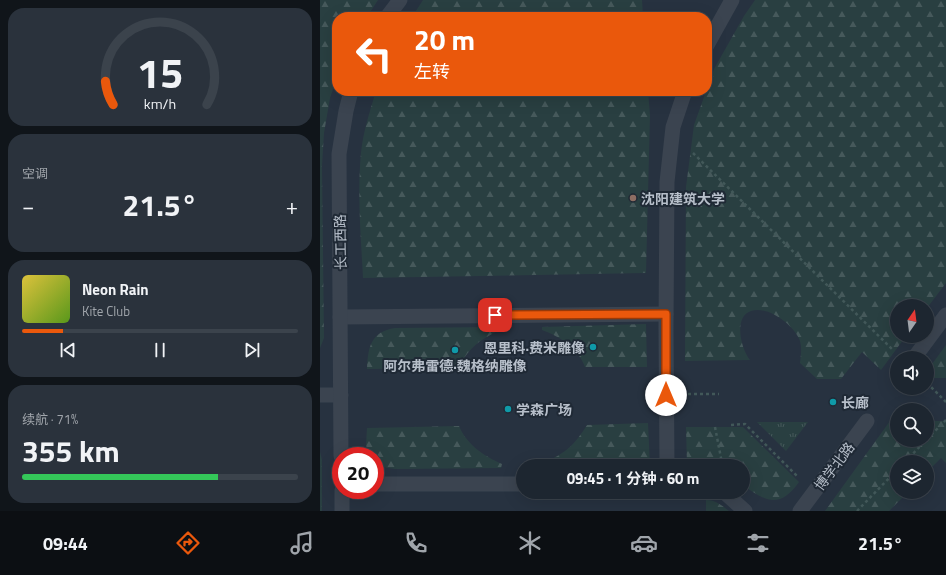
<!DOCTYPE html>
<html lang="zh">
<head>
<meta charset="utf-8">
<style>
  body { margin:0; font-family:"Titillium Web","Noto Sans SC",sans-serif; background:#2a323c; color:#f1f3f6; height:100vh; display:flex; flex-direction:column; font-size:15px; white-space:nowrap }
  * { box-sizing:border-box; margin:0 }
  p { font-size:13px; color:#a0a5ab }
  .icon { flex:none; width:22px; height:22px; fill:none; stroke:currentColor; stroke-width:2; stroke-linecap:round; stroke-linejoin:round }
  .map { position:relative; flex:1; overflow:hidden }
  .side { display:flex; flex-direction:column; gap:8px; padding:8px; background:#10151a; width:320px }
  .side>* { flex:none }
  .guide { position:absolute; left:12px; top:12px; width:380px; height:84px; border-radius:16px; box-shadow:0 4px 16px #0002,0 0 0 1px #3b434c; background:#ea580c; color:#fff; overflow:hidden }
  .needle { width:26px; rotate:14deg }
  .tools { position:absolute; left:570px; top:299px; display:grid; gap:8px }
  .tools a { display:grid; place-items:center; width:44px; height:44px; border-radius:50%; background:#1d2630; box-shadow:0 4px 16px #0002,0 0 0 1px #3b434c; font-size:20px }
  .speed { position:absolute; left:12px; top:447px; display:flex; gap:8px; font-size:20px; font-weight:700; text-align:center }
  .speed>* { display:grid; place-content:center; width:52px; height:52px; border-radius:50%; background:#1d2630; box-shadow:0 4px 16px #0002,0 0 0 1px #3b434c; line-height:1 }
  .speed .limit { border:6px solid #d22; background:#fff; color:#111 }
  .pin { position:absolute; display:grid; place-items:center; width:34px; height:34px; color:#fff; margin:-17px; border-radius:8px; box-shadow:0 2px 6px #0006 }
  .me { position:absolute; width:44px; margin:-22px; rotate:0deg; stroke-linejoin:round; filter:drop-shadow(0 0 3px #0008) }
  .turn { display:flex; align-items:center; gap:14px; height:84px; padding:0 16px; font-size:18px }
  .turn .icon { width:52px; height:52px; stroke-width:2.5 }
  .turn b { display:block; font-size:28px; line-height:34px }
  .big { font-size:30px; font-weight:700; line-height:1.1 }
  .side .card { flex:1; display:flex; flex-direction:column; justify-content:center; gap:6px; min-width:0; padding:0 14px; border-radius:16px; background:#2a323c }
  .side .dial { align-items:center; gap:0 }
  .dial svg { height:104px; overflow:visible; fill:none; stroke:#3b434c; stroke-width:7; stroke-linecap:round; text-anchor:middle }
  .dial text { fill:#f1f3f6; stroke:none }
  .song { display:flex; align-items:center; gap:12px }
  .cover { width:48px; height:48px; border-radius:6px; background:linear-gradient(135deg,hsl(50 70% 55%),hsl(90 70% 35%)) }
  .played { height:4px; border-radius:2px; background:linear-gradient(90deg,#ea580c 15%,#3b434c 15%) }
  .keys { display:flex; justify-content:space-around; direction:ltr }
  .heat { display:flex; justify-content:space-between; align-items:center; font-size:22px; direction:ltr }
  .charge { height:6px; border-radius:3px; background:linear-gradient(90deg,#34c759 71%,#3b434c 0) }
  .trip { position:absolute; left:196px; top:459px; width:234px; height:40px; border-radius:20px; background:#1d2630; box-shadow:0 4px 16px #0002,0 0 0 1px #3b434c; font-weight:700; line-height:40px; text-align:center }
  .menu { display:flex; height:64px; justify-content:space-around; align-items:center; background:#0c0f13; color:#a0a5ab }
  .menu .icon { width:28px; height:28px }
  .menu .active { color:#ea580c }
  .menu b { font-size:18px; color:#f1f3f6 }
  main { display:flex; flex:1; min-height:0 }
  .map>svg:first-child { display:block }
  .grass { fill:url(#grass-tufts) }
  .forest { fill:url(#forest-firs) }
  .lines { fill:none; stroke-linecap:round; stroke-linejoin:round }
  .path { stroke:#425859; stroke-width:2.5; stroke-dasharray:3 3; stroke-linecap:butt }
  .service { stroke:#3b4450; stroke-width:15 }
  .route-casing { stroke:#983908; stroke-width:10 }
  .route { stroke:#ea580c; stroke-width:7 }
  .education-dot { fill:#8d6e63; stroke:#1f2935; stroke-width:1.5 }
  .culture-dot { fill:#0f9aa8; stroke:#1f2935; stroke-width:1.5 }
  .labels { text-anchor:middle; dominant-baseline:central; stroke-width:4; stroke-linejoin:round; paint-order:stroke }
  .poi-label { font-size:14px; font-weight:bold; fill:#b7bfca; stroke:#1f2935; text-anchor:start }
  .street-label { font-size:14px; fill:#b7bfca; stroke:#1f2935 }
</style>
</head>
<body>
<main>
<section class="side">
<div class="card dial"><svg viewBox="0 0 100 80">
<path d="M14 69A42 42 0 1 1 86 69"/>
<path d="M14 69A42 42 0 0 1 8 51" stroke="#ea580c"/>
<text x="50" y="56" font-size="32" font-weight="700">15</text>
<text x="50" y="72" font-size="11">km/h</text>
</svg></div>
<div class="card"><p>空调</p>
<div class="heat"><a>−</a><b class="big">21.5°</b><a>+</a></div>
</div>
<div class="card">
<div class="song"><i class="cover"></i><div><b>Neon Rain</b><p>Kite Club</p></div></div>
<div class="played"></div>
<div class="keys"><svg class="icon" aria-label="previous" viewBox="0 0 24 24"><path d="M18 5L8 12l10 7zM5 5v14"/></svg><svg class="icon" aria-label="pause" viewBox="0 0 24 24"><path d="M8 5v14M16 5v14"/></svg><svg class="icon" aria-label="next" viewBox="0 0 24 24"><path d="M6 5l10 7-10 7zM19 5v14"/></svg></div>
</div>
<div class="card"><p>续航 · 71%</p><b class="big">355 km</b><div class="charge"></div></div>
</section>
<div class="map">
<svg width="626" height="511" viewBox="0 0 626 511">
  <defs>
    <pattern id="grass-tufts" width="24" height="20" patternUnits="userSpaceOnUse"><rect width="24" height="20" fill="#293f41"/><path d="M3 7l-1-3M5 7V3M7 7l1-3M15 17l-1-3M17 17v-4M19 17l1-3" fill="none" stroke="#46595b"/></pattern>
    <pattern id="forest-firs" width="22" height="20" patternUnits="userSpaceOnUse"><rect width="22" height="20" fill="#293f41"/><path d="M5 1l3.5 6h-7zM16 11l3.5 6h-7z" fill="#46595b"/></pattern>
  </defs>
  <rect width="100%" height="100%" fill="#273240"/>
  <polygon class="grass" points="437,422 488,422 466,451"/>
  <g class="forest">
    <polygon points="0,0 58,0 47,17 17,17 17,78 10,98 4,133 2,166 4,338 0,348"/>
    <polygon points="103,0 322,0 323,17 92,17"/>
    <path d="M435,0H626V283L607,308V306H577V336H586L561,370L542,352L521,379H497L480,363C481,355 482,348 480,341C475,326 448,305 431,311C413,317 421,349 430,360L365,361L366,187L374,125L394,69L424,16Z"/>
    <path d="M56,91H328L330,115L326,273L43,278C41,237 37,195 41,153C43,132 50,111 56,91Z"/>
    <path d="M326,324L327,367H265C259,349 239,336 222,330V327Z"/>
    <path d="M176,327V332C156,342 149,349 138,368L47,369C48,346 51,332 75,328Z"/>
    <polygon points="626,345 626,378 607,378 607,371"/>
    <polygon points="570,421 577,421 577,440 607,440 607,421 626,421 626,463 621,458 607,472 607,462 577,462 577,492 588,492 569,511 505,511"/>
    <path d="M328,423L330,466H227L226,462C247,452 255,444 267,425Z"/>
    <path d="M139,426C147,445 164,456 182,464L181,468L75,469C68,468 60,467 55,462V456H49L46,445L47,428Z"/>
    <path d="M366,427H423L479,482C460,509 446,502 423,485V466H367Z"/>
    <polygon points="0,452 2,460 2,511 0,511"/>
    <path d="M386,500C396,500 401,505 409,511H386Z"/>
  </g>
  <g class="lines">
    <g class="path">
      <polyline points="373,153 573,350"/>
      <polyline points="607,383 626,402"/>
      <polyline points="368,394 399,394"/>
      <polyline points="411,425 425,424 477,476"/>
      <polyline points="395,427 402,463"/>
      <polyline points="607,439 626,420"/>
      <polyline points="585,462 606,440"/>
      <polyline points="537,511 577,470"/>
    </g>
    <g class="service">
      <polyline points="67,17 80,0"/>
      <polyline points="387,45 412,0"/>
      <polyline points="20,317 346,314"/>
      <polyline points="594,358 626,315"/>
      <polyline points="0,395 21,395"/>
      <polyline points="21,456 19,154 26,111 31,91"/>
      <polyline points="347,466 346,328 347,182 353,127 365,91"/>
      <polyline points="55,484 203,484"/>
      <polyline points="22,490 22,511"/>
      <polyline points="404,492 425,511"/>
      <polyline points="480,511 547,421"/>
    </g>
  </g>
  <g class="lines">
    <defs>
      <polyline id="route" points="175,315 346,314 346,395"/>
    </defs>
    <use href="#route" class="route-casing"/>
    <use href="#route" class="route"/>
  </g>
  <circle class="education-dot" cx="313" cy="198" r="4"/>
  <g class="culture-dot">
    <circle cx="273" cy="347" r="4"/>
    <circle cx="135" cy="350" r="4"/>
    <circle cx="513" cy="402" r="4"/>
    <circle cx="188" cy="409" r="4"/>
  </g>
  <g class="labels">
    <g class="poi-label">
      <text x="321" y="198">沈阳建筑大学</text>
      <text x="265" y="347" text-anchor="end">恩里科·费米雕像</text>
      <text x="135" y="365" text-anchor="middle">阿尔弗雷德·魏格纳雕像</text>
      <text x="521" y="402">长廊</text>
      <text x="196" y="409">学森广场</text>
    </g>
    <g class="street-label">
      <text transform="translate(20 242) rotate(-91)">长工西路</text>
      <text transform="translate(514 466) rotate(-53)">博学北路</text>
    </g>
  </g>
</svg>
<div class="tools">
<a><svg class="needle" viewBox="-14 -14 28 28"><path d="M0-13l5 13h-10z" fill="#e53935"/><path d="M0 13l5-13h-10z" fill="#a0a5ab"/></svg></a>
<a><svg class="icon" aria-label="sound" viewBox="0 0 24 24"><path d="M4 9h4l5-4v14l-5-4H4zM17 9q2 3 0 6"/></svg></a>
<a><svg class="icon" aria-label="search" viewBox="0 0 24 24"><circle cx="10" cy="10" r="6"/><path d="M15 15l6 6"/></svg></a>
<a><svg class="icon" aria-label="layers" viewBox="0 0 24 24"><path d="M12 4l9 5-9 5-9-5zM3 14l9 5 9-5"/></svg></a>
</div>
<div class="speed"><div class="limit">20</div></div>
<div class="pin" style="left:175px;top:315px;background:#d93025"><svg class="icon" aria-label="arrive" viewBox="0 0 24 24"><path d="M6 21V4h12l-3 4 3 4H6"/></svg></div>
<svg class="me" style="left:346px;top:395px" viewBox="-20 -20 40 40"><circle r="19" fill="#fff"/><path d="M0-13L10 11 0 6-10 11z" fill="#ea580c"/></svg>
<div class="trip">09:45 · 1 分钟 · 60 m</div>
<div class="guide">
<div class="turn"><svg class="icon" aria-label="left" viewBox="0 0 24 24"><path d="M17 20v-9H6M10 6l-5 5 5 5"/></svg><div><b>20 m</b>左转</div></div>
</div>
</div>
</main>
<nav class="menu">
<b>09:44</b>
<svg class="icon active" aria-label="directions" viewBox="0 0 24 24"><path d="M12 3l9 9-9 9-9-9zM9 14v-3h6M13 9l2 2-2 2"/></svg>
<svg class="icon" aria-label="music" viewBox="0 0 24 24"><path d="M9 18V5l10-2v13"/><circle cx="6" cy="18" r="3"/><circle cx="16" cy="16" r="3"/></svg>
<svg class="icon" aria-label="phone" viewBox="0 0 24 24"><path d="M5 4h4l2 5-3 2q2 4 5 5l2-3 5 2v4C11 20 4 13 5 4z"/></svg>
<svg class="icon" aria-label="climate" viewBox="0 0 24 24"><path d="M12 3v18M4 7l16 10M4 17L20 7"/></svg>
<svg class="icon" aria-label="car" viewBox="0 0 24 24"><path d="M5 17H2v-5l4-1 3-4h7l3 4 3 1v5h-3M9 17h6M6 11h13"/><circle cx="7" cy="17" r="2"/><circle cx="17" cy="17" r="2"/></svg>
<svg class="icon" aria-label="filters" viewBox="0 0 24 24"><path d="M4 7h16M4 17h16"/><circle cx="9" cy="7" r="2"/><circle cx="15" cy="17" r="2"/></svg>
<b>21.5°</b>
</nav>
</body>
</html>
